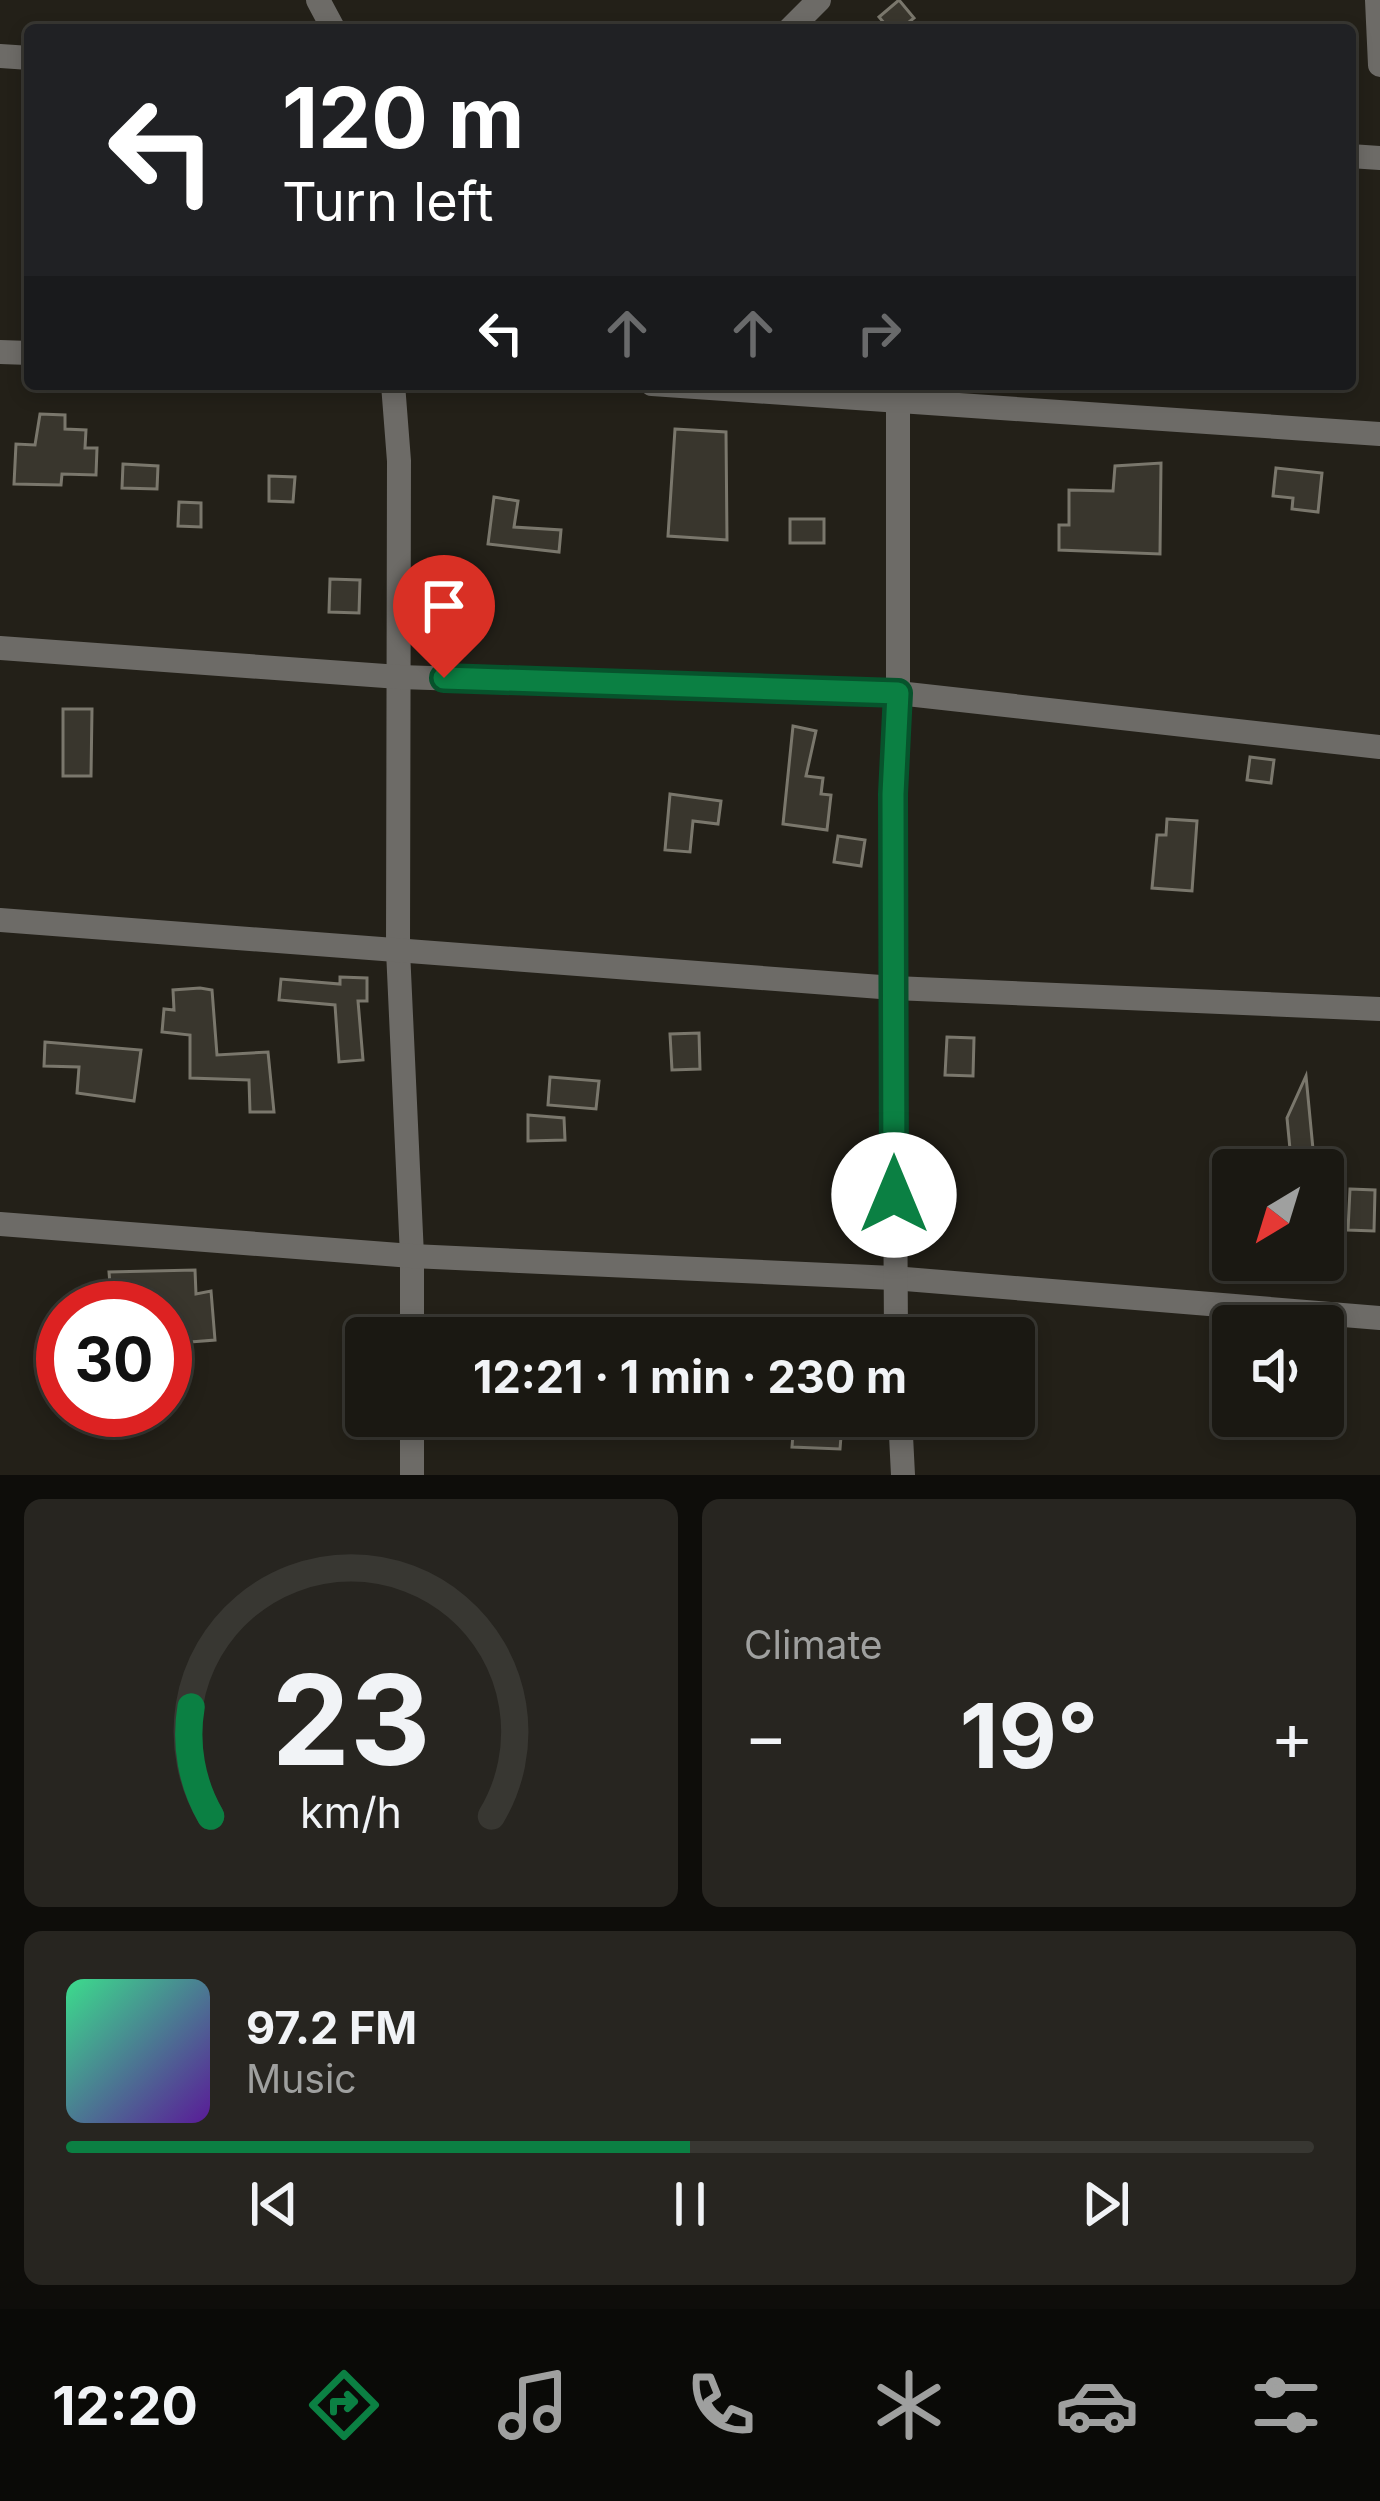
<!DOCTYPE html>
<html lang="en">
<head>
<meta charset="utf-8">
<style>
  body { margin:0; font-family:Inter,sans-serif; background:#272520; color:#f1f3f6; height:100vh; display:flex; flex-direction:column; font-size:45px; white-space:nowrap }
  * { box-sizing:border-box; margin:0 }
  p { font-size:39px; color:#9fa09f }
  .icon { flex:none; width:66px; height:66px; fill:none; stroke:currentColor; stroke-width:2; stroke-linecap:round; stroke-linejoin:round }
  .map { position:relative; height:1475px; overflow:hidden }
  .panel { display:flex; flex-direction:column; gap:24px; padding:24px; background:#0e0d0a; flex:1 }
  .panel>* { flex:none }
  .banner { position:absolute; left:24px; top:24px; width:1332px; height:366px; border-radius:12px; box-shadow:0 6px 18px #0003,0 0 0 3px #383732; background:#202124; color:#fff; overflow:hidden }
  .needle { width:78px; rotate:218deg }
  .fabs { position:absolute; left:1212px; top:1149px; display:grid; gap:24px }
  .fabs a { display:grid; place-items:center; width:132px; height:132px; border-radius:12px; background:#1a1812; box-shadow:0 6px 18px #0003,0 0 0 3px #383732; font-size:60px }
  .speed { position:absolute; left:36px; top:1281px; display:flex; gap:24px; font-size:60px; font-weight:700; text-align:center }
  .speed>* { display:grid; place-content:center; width:156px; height:156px; border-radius:50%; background:#1a1812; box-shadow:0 6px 18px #0003,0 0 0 3px #383732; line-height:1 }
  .speed .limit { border:18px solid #d22; background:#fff; color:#111 }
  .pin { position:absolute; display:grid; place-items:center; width:102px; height:102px; color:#fff; margin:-123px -51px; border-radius:50% 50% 50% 0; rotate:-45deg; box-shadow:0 0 12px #0007 }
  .pin .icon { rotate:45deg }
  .me { position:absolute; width:132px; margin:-66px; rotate:0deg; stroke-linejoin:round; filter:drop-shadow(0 0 9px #0008) }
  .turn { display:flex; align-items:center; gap:42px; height:252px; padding:0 60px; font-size:54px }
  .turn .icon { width:156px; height:156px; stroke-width:2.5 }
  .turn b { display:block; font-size:84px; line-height:102px }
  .lanes { display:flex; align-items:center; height:114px; padding:0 60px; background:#0003; justify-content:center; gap:60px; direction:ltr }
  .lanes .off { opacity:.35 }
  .big { font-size:90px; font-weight:700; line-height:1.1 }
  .panel .tile { flex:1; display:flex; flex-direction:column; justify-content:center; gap:18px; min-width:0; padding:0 42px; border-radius:18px; background:#272520 }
  .panel .dial { align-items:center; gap:0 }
  .dial svg { height:312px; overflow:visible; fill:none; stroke:#383732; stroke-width:7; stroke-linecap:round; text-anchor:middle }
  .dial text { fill:#f1f3f6; stroke:none }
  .song { display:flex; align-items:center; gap:36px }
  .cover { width:144px; height:144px; border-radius:18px; background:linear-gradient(135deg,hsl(150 70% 55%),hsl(270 70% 35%)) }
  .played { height:12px; border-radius:6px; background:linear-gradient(90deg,#0b8043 50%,#383732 50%) }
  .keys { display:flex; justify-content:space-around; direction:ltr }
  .heat { display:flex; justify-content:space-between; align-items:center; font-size:66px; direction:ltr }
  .panel .tiles { flex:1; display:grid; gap:24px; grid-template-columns:1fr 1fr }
  .tile:last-child { grid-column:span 2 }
  .trip { position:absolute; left:345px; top:1317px; width:690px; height:120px; border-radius:12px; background:#1a1812; box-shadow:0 6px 18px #0003,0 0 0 3px #383732; font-weight:700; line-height:120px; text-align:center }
  .dock { display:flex; height:192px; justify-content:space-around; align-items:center; background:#0a0a07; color:#9fa09f }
  .dock .icon { width:84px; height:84px }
  .dock .on { color:#0b8043 }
  .dock b { font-size:54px; color:#f1f3f6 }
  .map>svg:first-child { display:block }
  .building { fill:#39362d; stroke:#7a776c; stroke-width:3 }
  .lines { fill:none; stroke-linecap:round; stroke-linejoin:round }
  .minor { stroke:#6d6b67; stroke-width:24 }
  .route-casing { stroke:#07532c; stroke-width:30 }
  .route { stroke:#0b8043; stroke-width:21 }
</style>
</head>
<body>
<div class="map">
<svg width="1380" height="1475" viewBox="0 0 1380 1475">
  <rect width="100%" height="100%" fill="#232018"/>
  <g class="building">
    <polygon points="899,0 914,18 899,30 890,30 879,17"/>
    <polygon points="40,414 65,415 65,429 86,430 85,448 97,448 96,475 62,474 61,485 14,484 16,444 35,445"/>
    <polygon points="675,429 726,432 727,540 668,536"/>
    <polygon points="1161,463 1160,554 1059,550 1059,525 1069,525 1069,490 1113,491 1115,466"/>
    <polygon points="123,464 158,466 157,489 122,488"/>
    <polygon points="1276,468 1322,473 1318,512 1292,509 1293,498 1273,496"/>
    <polygon points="269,476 295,477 293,502 269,501"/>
    <polygon points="494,497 518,501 514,527 561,530 559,552 488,544"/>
    <polygon points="179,502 201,503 201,527 178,526"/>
    <rect x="790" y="519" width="34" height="24"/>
    <polygon points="330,579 360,580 359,613 329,612"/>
    <polygon points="63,709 92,709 91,776 63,776"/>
    <polygon points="793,726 816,731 806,776 823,778 821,794 831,795 827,830 783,824"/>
    <polygon points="1250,757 1274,760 1271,783 1247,780"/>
    <polygon points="670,794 721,801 718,824 693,821 690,852 665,850"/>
    <polygon points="1167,819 1197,821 1192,891 1152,888 1157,835 1166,835"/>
    <polygon points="838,836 865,840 861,866 834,862"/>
    <polygon points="340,977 367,978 367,1001 358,1001 363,1060 339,1062 335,1005 279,1000 281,979 340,984"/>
    <polygon points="200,988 212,990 217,1055 268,1052 274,1112 250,1112 249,1080 190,1078 190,1035 162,1032 164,1009 174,1010 173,990"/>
    <polygon points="699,1033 700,1069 672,1070 670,1034"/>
    <polygon points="947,1037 974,1038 973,1076 945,1075"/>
    <polygon points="45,1042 141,1050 134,1101 77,1093 79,1067 44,1066"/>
    <polygon points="1306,1076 1315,1170 1292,1170 1287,1118"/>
    <polygon points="550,1077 599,1081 596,1109 548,1105"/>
    <polygon points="528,1115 564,1118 565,1140 528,1141"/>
    <polygon points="1350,1189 1375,1190 1374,1231 1348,1230"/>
    <polygon points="195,1270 196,1294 211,1291 215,1340 165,1344 165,1308 112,1308 109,1272"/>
    <polygon points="794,1421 842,1424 840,1449 792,1447"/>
  </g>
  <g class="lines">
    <g class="minor">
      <polyline points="318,0 334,30"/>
      <polyline points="1377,0 1380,65"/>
      <polyline points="789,30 819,0"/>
      <polyline points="0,56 30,58"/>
      <polyline points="1350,156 1380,158"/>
      <polyline points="0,352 30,353"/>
      <polyline points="393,384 399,461 398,950 412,1256 412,1338"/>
      <polyline points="652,384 1380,434"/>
      <polyline points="0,648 399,677 898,693 1380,747"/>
      <polyline points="0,920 894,988 1380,1009"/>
      <polyline points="0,1224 412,1256 893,1278 1380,1318"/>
      <polyline points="896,1338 893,794 898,693 898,384"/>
      <polyline points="900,1416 903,1475"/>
      <polyline points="412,1475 412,1416"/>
    </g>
  </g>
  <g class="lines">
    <defs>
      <polyline id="route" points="444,678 898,693 893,794 894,1195"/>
    </defs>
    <use href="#route" class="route-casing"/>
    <use href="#route" class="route"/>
  </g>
</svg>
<div class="fabs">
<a><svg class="needle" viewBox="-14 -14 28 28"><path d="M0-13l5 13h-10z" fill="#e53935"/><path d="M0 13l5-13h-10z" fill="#9fa09f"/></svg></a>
<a><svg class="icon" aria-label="sound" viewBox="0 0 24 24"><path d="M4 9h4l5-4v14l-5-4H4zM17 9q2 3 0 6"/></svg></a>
</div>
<div class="speed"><div class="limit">30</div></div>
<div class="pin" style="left:444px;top:678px;background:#d93025"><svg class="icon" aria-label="arrive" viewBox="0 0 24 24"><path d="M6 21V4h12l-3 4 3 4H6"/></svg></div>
<svg class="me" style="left:894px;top:1195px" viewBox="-20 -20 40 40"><circle r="19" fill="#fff"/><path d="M0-13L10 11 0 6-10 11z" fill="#0b8043"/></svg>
<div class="trip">12:21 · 1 min · 230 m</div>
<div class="banner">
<div class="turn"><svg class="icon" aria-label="left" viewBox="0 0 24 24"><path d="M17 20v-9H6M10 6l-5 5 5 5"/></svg><div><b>120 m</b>Turn left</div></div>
<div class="lanes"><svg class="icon" aria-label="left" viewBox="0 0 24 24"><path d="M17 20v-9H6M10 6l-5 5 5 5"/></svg><svg class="icon off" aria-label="ahead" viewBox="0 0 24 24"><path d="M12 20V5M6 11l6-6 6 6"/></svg><svg class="icon off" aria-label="ahead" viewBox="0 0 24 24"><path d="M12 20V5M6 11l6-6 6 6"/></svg><svg class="icon off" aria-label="right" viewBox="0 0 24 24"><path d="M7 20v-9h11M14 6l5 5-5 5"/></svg></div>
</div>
</div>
<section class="panel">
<div class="tiles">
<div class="tile dial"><svg viewBox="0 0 100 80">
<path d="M14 69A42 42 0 1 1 86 69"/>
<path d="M14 69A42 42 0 0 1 9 41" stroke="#0b8043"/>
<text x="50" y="56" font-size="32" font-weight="700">23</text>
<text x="50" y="72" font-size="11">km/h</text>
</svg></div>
<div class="tile"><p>Climate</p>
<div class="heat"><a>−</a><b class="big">19°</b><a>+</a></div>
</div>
<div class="tile">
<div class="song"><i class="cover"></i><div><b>97.2 FM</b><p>Music</p></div></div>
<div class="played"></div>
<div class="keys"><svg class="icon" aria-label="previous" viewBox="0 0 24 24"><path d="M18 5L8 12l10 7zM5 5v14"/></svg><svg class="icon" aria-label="pause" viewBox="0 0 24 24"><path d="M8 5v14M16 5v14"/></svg><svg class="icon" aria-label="next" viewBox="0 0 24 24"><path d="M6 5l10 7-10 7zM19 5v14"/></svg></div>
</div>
</div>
</section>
<nav class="dock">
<b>12:20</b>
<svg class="icon on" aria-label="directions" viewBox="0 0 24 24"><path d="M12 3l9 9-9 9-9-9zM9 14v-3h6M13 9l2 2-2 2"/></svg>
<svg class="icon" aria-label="music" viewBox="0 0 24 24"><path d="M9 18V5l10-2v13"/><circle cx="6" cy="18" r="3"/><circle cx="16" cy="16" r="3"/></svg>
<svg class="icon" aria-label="phone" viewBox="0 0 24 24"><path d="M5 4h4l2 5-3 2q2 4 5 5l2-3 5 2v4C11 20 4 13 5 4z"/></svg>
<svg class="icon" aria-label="climate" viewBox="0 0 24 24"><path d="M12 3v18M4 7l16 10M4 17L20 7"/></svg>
<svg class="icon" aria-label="car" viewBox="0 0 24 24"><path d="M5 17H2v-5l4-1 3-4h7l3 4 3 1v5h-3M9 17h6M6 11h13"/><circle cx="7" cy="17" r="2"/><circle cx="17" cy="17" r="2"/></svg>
<svg class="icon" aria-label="filters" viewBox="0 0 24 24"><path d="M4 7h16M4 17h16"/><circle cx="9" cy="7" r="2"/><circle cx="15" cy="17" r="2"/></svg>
</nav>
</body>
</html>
